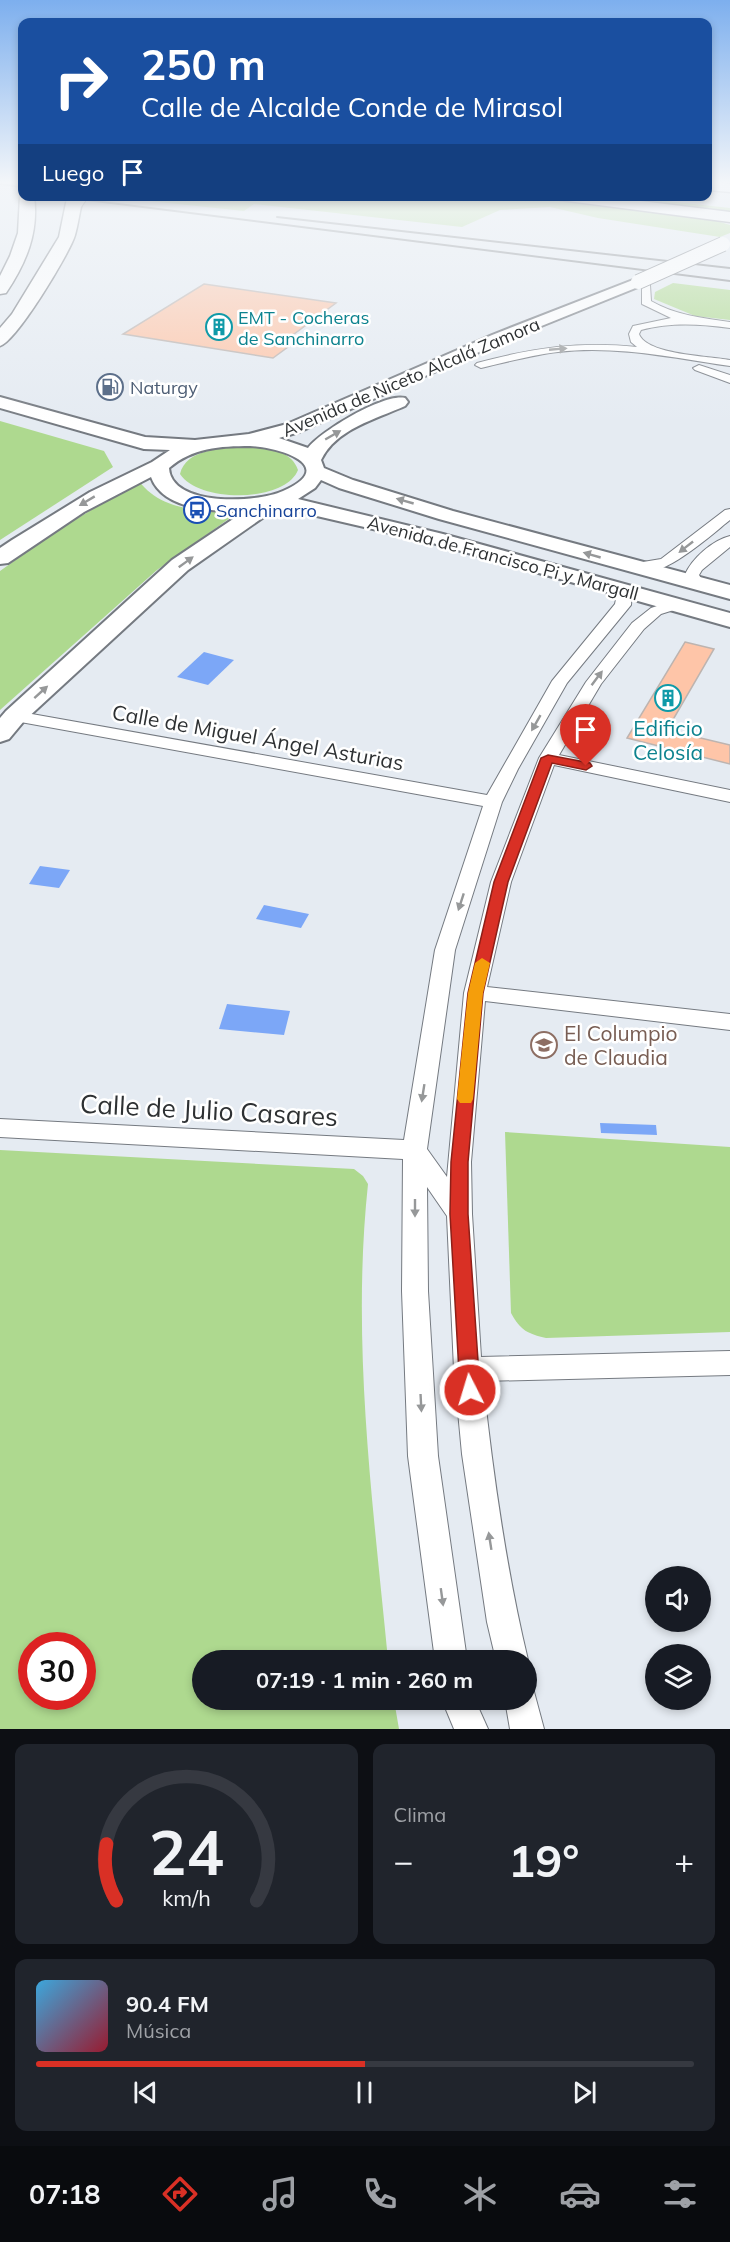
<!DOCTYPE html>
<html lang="es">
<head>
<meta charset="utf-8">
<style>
  body { margin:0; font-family:Mulish,sans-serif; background:#20242c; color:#f1f3f6; height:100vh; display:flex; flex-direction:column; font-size:22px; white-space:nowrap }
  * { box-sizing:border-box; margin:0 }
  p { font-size:20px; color:#9ea1a6 }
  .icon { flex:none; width:33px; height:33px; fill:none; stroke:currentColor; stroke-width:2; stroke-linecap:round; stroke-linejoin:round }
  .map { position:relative; height:1729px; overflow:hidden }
  .details { display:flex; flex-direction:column; gap:15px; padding:15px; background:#0d0f14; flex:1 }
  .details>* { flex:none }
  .banner { position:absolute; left:18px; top:18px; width:694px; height:183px; border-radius:12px; box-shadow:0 3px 9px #0003; background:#1a4fa0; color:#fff; overflow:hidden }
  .fabs { position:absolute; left:645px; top:1566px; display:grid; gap:12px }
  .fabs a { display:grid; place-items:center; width:66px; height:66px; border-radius:50%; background:#171b24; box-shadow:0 3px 9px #0003; font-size:30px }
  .speed { position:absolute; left:18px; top:1632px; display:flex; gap:12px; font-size:30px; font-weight:700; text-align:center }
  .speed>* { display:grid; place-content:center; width:78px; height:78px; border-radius:50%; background:#171b24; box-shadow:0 3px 9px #0003; line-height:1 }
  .speed .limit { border:9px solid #d22; background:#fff; color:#111 }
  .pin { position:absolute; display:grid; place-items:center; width:51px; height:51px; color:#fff; margin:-62px -26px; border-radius:50% 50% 50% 0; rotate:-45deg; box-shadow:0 0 6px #0007 }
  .pin .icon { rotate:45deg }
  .me { position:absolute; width:66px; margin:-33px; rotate:355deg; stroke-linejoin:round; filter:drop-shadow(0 0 4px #0008) }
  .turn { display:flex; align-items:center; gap:21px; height:126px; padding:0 24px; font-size:27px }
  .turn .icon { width:78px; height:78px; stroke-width:2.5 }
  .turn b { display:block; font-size:42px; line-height:51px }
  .then { display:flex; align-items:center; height:57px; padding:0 24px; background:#0003; gap:12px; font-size:22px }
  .big { font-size:45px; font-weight:700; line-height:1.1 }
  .details .widget { flex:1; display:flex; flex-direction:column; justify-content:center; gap:9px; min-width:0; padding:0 21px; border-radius:12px; background:#20242c }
  .details .dial { align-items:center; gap:0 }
  .dial svg { height:156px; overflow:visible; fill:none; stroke:#363941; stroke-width:7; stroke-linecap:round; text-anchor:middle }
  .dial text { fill:#f1f3f6; stroke:none }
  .song { display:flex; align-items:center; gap:18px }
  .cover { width:72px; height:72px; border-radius:9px; background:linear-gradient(135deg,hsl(200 70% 55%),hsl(350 70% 35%)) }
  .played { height:6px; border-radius:3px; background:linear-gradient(90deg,#d93025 50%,#363941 50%) }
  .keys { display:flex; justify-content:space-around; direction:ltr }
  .heat { display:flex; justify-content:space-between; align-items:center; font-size:33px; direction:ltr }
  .details .tiles { flex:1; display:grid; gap:15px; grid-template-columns:1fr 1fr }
  .widget:last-child { grid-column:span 2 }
  .trip { position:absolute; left:192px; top:1650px; width:345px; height:60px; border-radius:30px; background:#171b24; box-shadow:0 3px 9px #0003; font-weight:700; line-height:60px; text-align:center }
  .dock { display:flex; height:96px; justify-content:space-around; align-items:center; background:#090b0e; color:#9ea1a6 }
  .dock .icon { width:42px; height:42px }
  .dock .selected { color:#d93025 }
  .dock b { font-size:27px; color:#f1f3f6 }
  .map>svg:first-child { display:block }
  .green { fill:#aed98f; fill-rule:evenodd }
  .water { fill:#7ca7f7 }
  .building { fill:#fec5a8; stroke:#bdb4b0; stroke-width:1.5 }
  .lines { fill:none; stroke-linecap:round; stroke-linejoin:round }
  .street-casing { stroke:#757a81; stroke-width:2 }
  .secondary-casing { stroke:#757a81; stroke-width:4 }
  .highway-casing { stroke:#757a81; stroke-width:3 }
  .street { fill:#fff; fill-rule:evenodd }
  .secondary { fill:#fff; fill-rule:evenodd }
  .highway { fill:#fff; fill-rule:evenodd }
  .rail { stroke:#808488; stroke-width:2 }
  .secondary-bridge-casing { stroke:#757a81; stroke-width:16; stroke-linecap:butt }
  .highway-bridge-casing { stroke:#757a81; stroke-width:18; stroke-linecap:butt }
  .secondary-bridge { stroke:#fff; stroke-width:14 }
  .highway-bridge { stroke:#fff; stroke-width:16 }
  .oneway { fill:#969899 }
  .route { fill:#d93025; stroke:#8d1f18; stroke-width:1.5 }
  .slow { fill:#f59e0b }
  .labels { text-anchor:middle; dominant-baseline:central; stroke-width:5; stroke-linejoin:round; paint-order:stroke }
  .far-culture-label { font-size:18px; fill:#0d838f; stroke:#fff; text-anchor:start }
  .far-street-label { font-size:18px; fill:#2e3133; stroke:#fff }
  .far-service-label { font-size:18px; fill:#4e5e75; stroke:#fff; text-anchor:start }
  .far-transit-label { font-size:18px; fill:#164399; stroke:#fff; text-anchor:start }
  .culture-label { font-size:21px; fill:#0d838f; stroke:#fff }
  .street-label { font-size:21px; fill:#2e3133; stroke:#fff }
  .education-label { font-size:21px; fill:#785e54; stroke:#fff; text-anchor:start }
  .near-street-label { font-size:26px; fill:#2e3133; stroke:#fff }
</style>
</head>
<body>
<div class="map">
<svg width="730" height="1729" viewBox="0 0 730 1729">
  <rect width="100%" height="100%" fill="#e5ebf2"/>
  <g class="green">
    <polygon points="544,196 704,217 730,225 730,233 720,237 598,218 550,207 500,210 462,227 254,204 244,211 111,197"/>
    <polygon points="580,197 630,197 730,208 730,214"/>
    <polygon points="673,283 730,290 730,320 695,316 654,299 655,292"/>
    <polygon points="0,421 104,451 113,467 0,540"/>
    <path d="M243,446C262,448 291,448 298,470C285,503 199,503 180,474C186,449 222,448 243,446Z"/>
    <path d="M139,481C161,511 202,511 237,513L157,570L0,710V571L55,532Z"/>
    <path d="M505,1132L730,1147V1332L546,1338C528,1334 520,1330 511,1313Z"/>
    <path d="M0,1150L354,1169L363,1176L368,1184C351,1343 373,1503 388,1660H202V1700H394L399,1729H0ZM32,1646H82V1696H32Z"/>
  </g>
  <g class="water">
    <polygon points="204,652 234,660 208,685 177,677"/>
    <polygon points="40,866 70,870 59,888 29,884"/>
    <polygon points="264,905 309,914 301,928 256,919"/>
    <polygon points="227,1004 290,1011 284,1035 219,1029"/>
    <polygon points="600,1123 656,1125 657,1135 601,1133"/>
  </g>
  <g class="building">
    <polygon points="204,284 336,303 282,343 292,344 273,358 123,334"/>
    <polygon points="685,642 714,649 667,730 730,745 730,764 627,738"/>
  </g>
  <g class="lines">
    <defs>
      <g id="street">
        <path d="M642,285H650L651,301C675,315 702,318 730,322V328C699,324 672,322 641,330L639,334C647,355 709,356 730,360V366C674,358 615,345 558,352C532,355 507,362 481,368L475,365L477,363C533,348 579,341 637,347L631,342L629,334L633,326L671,318L642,304Z"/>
        <polygon points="699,365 730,375 730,383 695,370 693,368"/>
        <path d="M730,509V520C712,534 651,591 629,567L631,564L661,559L725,510Z"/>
        <path d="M730,536V547L702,570L699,575L704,583L702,586H692L685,575C691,559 713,540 730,536Z"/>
        <path d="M620,584C629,587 632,596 631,605L567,683L518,769L502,802L455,950L427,1149L447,1177L464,993L491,882L539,758L586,682L632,623L651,608L675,600L680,602L683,605L680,608L661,614L644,629L601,684L559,755L730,790V802L554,765L511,882L487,987L730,1014V1030L485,1001L471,1162L472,1214L481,1357L730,1351V1375L483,1381C493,1474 506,1569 528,1660L526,1664V1660H496L487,1622L462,1454L454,1369L447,1216L427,1187L428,1291L438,1456L467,1660H435L408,1456L402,1291L403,1159L0,1137V1119L404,1140L435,950L483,806L15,721L9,720L6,716L9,712L15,711L487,795L552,681L615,604L616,599L612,589Z"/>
        <polygon points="526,1686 533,1688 544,1729 510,1729 505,1700 526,1700"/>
        <polygon points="442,1700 475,1700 488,1729 454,1729"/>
      </g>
      <path id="secondary" d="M638,278L645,282L643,285L504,341L299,432L279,438L308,448C321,431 384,393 405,398L408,402L405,406C376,419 336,429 321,460L324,468L353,480L453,511L730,585V599L439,519L339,488L321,480L315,488L298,499L443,534L730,613V627L429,542L278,507L188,570L24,721L9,739L0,742V718L6,711L172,560L245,511C215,512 163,510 151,477L84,512L8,563L0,564V548L12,540L90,492L152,462L170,450L144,449L0,408V397L145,437L195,440L249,434L287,424L492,335ZM250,446C279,447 340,466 283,491C257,503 171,507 169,468C192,448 220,446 250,446Z"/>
      <g id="highway">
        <polygon points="708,182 730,184 730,192 708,190"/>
        <path d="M22,193V196H34C39,233 26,263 6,293L0,294V276L10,256L18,233L20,196Z"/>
        <polygon points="553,196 600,196 730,212 730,222 560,200"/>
        <path d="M74,198L82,203C79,214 78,225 75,235C70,253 16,342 0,346V328L12,314L59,237L66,203Z"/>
      </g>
    </defs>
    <use href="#street" class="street-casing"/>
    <use href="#secondary" class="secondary-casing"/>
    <use href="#highway" class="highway-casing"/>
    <use href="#street" class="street"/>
    <use href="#secondary" class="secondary"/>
    <use href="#highway" class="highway"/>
    <g class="rail">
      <polyline points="0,184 22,187"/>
      <polyline points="55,196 730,281"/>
      <polyline points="277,217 730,268"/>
    </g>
    <defs>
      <polyline id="secondary-bridge" points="638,282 723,244"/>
      <polyline id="highway-bridge" points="74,203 79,196"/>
    </defs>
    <use href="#secondary-bridge" class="secondary-bridge-casing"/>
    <use href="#highway-bridge" class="highway-bridge-casing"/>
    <use href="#secondary-bridge" class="secondary-bridge"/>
    <use href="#highway-bridge" class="highway-bridge"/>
  </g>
  <defs><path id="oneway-solid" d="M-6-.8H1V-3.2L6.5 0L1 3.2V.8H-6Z" transform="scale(1.5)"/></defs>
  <g class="oneway">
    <use href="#oneway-solid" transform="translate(558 349) rotate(-5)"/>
    <use href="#oneway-solid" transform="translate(333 435) rotate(-30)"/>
    <use href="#oneway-solid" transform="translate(87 501) rotate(149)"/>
    <use href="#oneway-solid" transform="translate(405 501) rotate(-164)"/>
    <use href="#oneway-solid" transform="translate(686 547) rotate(142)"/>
    <use href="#oneway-solid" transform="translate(592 555) rotate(-164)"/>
    <use href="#oneway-solid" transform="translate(186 562) rotate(-36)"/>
    <use href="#oneway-solid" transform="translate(597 678) rotate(-53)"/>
    <use href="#oneway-solid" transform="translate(41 692) rotate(-42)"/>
    <use href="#oneway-solid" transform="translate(536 723) rotate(120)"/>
    <use href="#oneway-solid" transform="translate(461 902) rotate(108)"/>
    <use href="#oneway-solid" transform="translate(423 1093) rotate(99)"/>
    <use href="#oneway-solid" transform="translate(415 1208) rotate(90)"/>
    <use href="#oneway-solid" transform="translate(421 1403) rotate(87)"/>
    <use href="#oneway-solid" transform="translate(490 1541) rotate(-99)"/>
    <use href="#oneway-solid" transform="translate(442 1597) rotate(82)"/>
  </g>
  <linearGradient id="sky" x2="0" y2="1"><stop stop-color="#7dafee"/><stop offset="0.43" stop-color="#f3f6f9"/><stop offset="1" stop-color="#f3f6f9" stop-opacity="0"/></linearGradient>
  <rect width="730" height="424" fill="url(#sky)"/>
  <polygon class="route" points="548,755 590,763 592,766 586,770 552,763 508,882 483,993 468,1162 468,1214 480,1390 477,1396 470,1399 463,1396 460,1390 450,1214 451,1162 468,993 494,882 541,758"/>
  <polygon class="slow" points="482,958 490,963 483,993 473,1099 471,1103 460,1103 457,1099 468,993 475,963"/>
  <defs>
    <symbol id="building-ring" viewBox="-11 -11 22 22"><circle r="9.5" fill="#fff" stroke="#0f9aa8" stroke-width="1.5"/><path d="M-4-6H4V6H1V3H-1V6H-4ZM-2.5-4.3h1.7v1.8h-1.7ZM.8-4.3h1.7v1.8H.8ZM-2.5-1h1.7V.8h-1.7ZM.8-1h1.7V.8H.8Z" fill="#0f9aa8"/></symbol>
    <symbol id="fuel-ring" viewBox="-11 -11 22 22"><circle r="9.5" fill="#fff" stroke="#5c6f8a" stroke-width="1.5"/><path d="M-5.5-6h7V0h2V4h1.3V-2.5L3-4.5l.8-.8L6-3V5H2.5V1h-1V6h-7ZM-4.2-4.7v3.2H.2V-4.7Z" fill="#5c6f8a"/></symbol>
    <symbol id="bus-ring" viewBox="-11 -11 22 22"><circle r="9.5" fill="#fff" stroke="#1a4fb4" stroke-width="1.5"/><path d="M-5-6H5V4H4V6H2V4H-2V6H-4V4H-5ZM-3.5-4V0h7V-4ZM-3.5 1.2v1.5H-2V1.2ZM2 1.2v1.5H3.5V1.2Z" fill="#1a4fb4"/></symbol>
    <symbol id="school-ring" viewBox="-11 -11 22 22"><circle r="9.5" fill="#fff" stroke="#8d6e63" stroke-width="1.5"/><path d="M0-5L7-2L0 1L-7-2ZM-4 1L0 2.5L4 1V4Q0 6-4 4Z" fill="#8d6e63"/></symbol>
  </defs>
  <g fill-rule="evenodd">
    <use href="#building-ring" x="204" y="312" width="30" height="30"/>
    <use href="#fuel-ring" x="95" y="372" width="30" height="30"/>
    <use href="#bus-ring" x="182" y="495" width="30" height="30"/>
    <use href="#building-ring" x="653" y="683" width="30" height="30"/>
    <use href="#school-ring" x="529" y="1030" width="30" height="30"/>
  </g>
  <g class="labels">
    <g class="far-culture-label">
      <text x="238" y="317">EMT - Cocheras<tspan x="238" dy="21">de Sanchinarro</tspan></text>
    </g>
    <g class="far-street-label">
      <text transform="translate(411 377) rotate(-23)">Avenida de Niceto Alcalá Zamora</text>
      <text transform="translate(503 558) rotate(15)">Avenida de Francisco Pi y Margall</text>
    </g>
    <g class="far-service-label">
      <text x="130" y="387">Naturgy</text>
    </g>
    <g class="far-transit-label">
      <text x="216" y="510">Sanchinarro</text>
    </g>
    <g class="culture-label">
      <text x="668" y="728">Edificio<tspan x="668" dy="24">Celosía</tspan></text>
    </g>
    <g class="street-label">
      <text transform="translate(258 737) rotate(10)">Calle de Miguel Ángel Asturias</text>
    </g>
    <g class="education-label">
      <text x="564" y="1033">El Columpio<tspan x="564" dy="24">de Claudia</tspan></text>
    </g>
    <g class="near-street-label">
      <text transform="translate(209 1110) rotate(3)">Calle de Julio Casares</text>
    </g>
  </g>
</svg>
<div class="fabs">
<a><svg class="icon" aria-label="sound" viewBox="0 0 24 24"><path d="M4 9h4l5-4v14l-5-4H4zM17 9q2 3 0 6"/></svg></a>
<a><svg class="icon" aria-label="layers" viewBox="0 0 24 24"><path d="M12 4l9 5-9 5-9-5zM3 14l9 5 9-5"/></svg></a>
</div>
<div class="speed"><div class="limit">30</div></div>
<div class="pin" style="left:586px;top:766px;background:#d93025"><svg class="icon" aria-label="arrive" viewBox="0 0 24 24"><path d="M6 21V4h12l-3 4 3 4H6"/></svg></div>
<svg class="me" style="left:470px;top:1390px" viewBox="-20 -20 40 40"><circle r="17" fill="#d93025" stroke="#fff" stroke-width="3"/><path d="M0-11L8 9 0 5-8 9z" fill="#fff"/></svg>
<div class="trip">07:19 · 1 min · 260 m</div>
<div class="banner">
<div class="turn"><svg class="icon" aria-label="right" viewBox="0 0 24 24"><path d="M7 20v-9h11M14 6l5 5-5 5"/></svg><div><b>250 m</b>Calle de Alcalde Conde de Mirasol</div></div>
<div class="then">Luego<svg class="icon" aria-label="arrive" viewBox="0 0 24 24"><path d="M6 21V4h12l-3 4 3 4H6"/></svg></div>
</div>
</div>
<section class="details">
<div class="tiles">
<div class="widget dial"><svg viewBox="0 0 100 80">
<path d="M14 69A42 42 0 1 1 86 69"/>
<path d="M14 69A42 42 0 0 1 9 40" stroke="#d93025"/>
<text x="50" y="56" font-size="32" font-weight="700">24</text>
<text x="50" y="72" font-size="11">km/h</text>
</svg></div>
<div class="widget"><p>Clima</p>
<div class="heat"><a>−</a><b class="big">19°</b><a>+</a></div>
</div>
<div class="widget">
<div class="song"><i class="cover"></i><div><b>90.4 FM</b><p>Música</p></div></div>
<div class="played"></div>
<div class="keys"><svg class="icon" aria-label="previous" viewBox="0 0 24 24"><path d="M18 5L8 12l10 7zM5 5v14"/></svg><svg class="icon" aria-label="pause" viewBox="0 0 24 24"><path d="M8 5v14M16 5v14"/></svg><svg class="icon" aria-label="next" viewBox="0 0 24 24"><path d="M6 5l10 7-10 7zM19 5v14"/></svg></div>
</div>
</div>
</section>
<nav class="dock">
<b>07:18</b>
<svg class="icon selected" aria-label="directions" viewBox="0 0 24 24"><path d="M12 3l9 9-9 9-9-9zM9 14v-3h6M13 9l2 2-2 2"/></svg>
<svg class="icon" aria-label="music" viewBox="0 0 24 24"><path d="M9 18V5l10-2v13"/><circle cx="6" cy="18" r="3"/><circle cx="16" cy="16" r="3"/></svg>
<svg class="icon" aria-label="phone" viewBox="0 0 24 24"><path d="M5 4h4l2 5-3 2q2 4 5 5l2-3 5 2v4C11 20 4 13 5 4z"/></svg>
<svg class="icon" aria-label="climate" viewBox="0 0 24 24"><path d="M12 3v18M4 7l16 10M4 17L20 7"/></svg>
<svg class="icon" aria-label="car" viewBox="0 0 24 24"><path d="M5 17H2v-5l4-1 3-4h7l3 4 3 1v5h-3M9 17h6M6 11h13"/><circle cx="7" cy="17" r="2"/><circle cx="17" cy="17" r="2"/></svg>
<svg class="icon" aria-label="filters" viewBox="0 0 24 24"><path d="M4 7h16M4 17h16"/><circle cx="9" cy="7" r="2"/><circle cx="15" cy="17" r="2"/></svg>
</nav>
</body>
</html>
